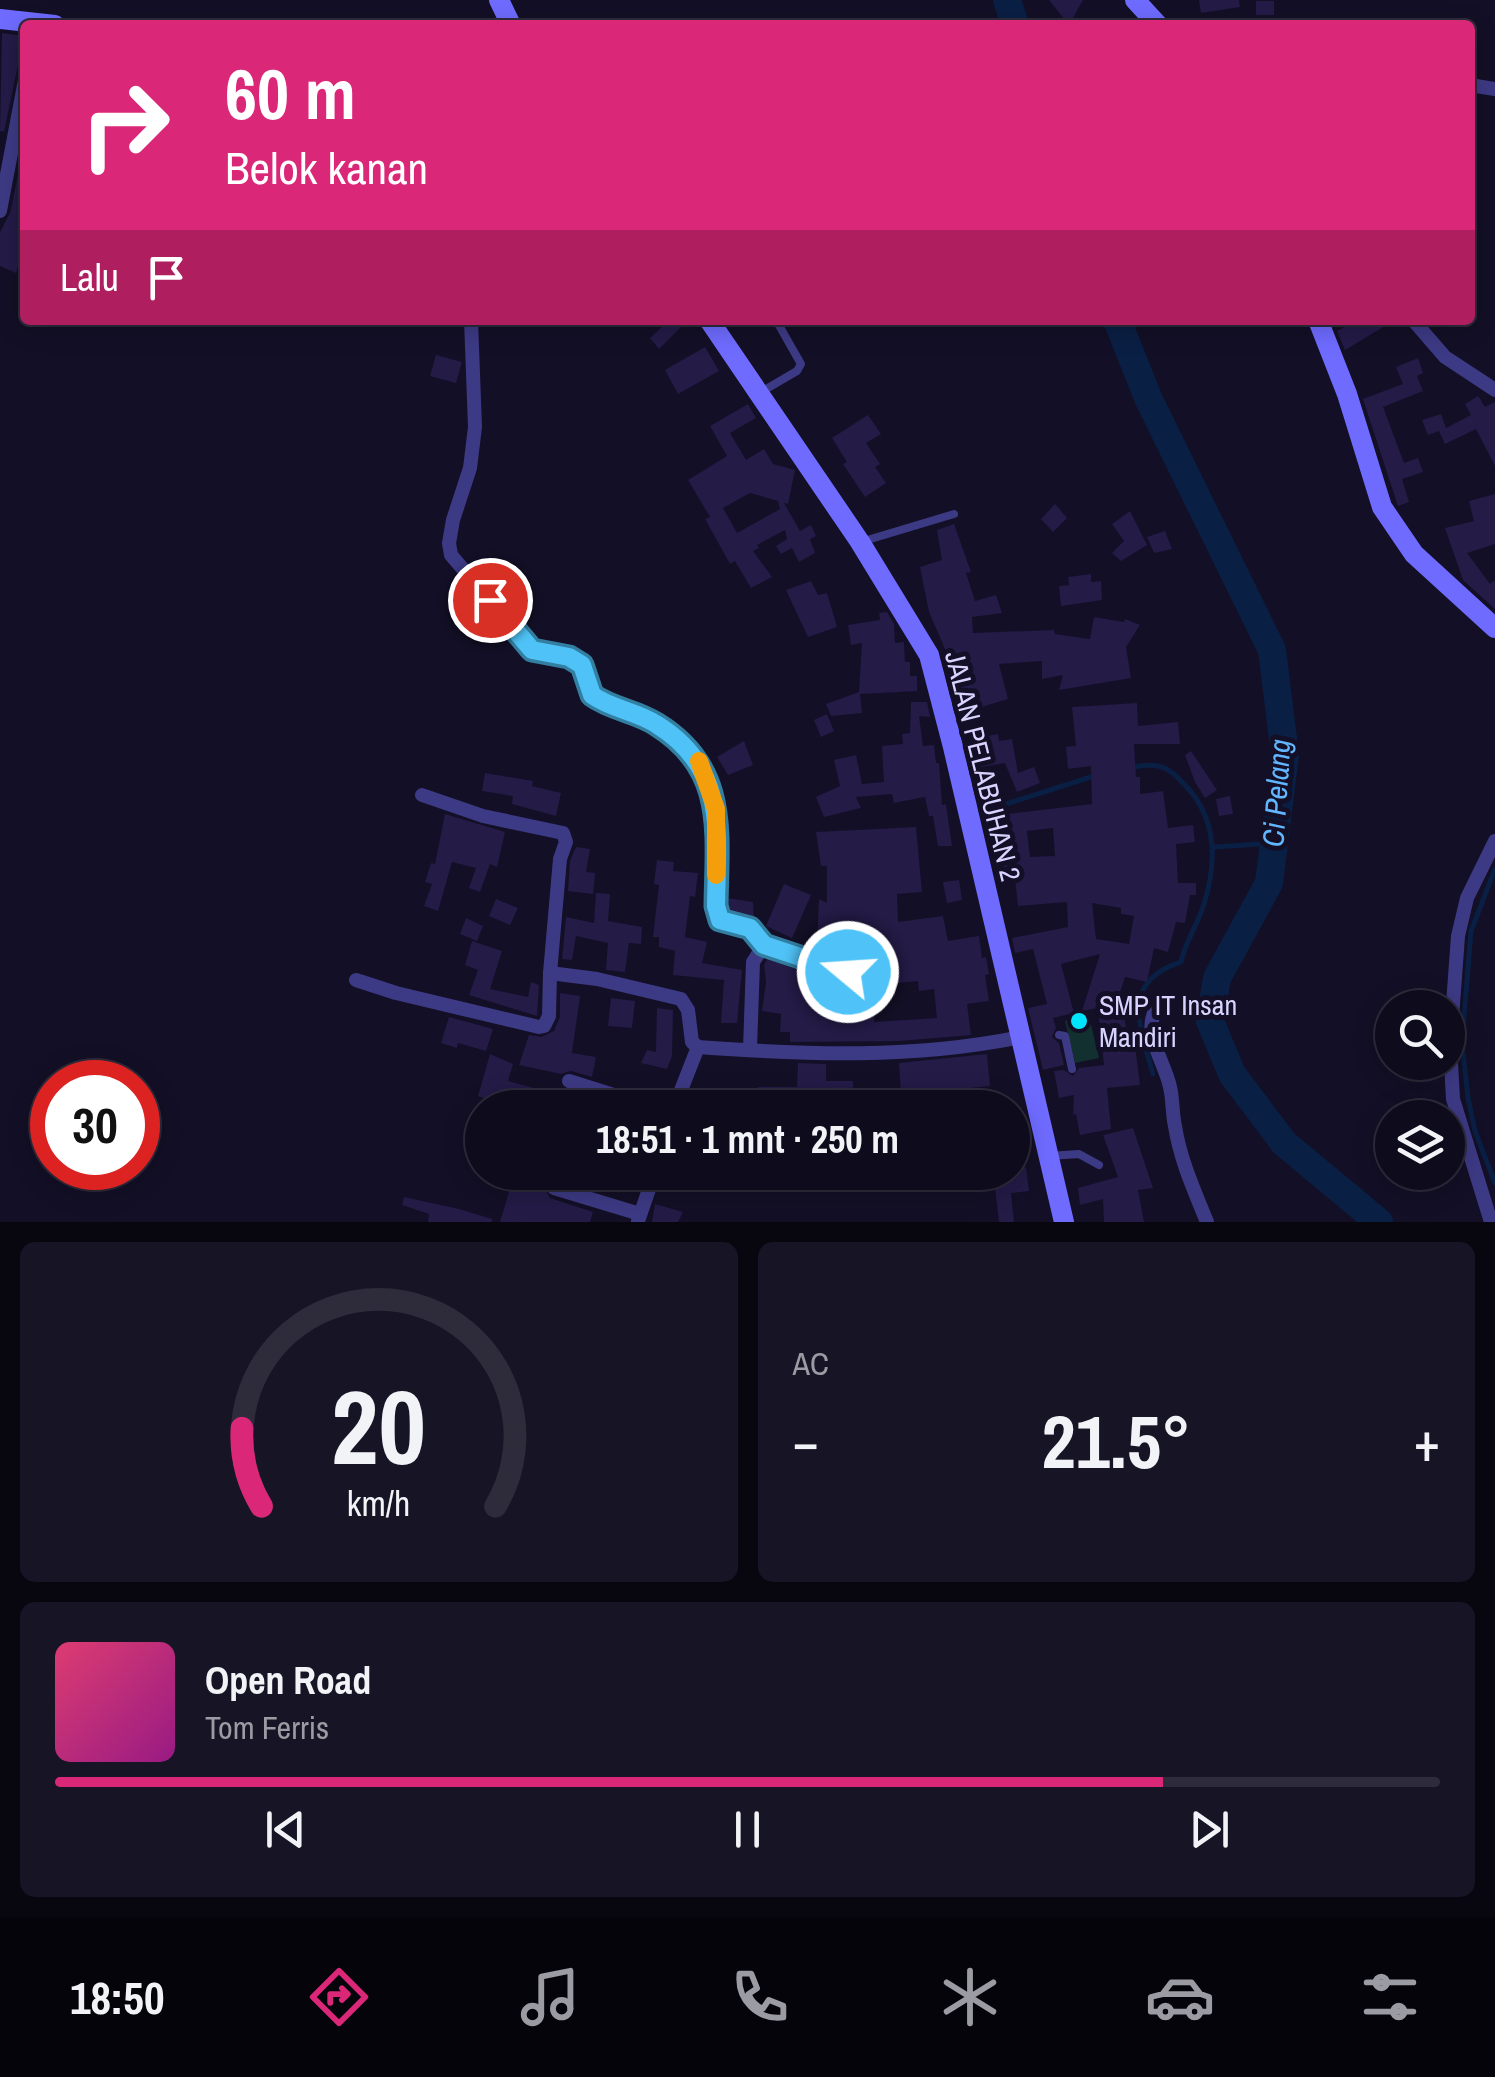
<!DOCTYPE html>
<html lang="id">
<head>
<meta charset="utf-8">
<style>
  body { margin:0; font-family:"Archivo Narrow",sans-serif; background:#171425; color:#f1f3f6; height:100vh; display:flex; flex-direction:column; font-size:38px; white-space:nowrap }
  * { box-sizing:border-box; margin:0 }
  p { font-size:32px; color:#9b9ba3 }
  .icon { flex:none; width:55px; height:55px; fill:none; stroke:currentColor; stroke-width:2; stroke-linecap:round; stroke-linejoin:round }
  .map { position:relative; height:1222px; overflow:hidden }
  .details { display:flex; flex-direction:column; gap:20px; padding:20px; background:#08060f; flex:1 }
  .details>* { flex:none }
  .guide { position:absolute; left:20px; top:20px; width:1455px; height:305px; border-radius:10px; box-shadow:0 5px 25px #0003,0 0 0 2px #2e2b3b; background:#db2777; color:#fff; overflow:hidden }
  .fabs { position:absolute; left:1375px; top:990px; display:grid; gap:20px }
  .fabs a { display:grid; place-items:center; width:90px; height:90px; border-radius:50%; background:#0e0b1c; box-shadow:0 5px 25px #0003,0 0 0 2px #2e2b3b; font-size:50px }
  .speed { position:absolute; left:30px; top:1060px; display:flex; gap:20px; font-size:50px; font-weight:700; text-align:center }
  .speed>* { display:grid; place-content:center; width:130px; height:130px; border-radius:50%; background:#0e0b1c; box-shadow:0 5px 25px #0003,0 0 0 2px #2e2b3b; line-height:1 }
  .speed .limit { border:15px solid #d22; background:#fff; color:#111 }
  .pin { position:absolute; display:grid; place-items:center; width:85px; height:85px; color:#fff; margin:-42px; border:5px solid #fff; border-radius:50%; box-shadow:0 2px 10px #0007 }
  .me { position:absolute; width:110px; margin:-55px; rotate:288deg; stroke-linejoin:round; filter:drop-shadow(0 0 8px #0008) }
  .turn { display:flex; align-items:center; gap:35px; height:210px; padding:0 40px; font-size:45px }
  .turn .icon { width:130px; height:130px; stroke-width:2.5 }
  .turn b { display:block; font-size:70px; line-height:85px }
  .then { display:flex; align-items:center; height:95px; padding:0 40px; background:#0003; gap:20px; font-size:38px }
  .big { font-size:75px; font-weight:700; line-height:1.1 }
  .details .tile { flex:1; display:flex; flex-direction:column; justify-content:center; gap:15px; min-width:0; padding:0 35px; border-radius:15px; background:#171425 }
  .details .dial { align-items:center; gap:0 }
  .dial svg { height:260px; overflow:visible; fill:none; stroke:#2e2b3b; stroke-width:7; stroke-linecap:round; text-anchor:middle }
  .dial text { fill:#f1f3f6; stroke:none }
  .song { display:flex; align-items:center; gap:30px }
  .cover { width:120px; height:120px; border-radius:15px; background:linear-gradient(135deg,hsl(340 70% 55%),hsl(310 70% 35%)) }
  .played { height:10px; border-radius:5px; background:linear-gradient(90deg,#db2777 80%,#2e2b3b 80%) }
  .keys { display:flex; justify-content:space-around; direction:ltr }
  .heat { display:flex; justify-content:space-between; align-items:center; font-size:55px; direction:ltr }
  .details .tiles { flex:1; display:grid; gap:20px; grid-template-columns:1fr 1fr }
  .tile:last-child { grid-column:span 2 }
  .trip { position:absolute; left:465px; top:1090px; width:565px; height:100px; border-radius:50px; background:#0e0b1c; box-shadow:0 5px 25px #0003,0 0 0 2px #2e2b3b; font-weight:700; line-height:100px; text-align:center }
  .tabs { display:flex; height:160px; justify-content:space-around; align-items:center; background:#06040b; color:#9b9ba3 }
  .tabs .icon { width:70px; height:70px }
  .tabs .active { color:#db2777 }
  .tabs b { font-size:45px; color:#f1f3f6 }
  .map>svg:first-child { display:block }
  .green { fill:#12302f }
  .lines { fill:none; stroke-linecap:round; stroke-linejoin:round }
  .stream { stroke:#0a1f44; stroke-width:5 }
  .river { stroke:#0a1f44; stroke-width:28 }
  .building { fill:#241b47; fill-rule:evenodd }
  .lane { stroke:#3d3a85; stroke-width:8 }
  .street { stroke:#3d3a85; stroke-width:14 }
  .secondary { stroke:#6f6bff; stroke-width:20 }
  .route-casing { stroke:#337fa1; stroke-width:25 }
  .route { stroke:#4fc3f7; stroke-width:18 }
  .slow { stroke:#f59e0b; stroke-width:18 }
  .poi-dot { fill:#00e5ff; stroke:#130f26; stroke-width:4 }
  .labels { text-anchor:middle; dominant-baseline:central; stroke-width:10; stroke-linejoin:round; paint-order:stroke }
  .street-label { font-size:28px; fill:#d9d4ff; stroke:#130f26 }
  .poi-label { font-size:28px; fill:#d9d4ff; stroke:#130f26; text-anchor:start }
  .water-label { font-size:30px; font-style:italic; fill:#62b6ff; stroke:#130f26 }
</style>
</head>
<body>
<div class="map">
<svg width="1495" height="1222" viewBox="0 0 1495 1222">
  <rect width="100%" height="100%" fill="#130f26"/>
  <polygon class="green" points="1089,1016 1099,1058 1075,1063 1065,1021"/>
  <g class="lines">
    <g class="stream">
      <path d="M1132,767C1159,762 1168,766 1186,786C1217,819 1217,862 1204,904C1198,924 1185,942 1181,962C1119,982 1140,1026 1153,1074"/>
      <polyline points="981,812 1097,775"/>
      <polyline points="1214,847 1274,843"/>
      <polyline points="1495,869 1471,931 1462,1042 1468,1098 1475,1131 1495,1183"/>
    </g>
    <g class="river">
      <polyline points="1007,0 1015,25"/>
      <polyline points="1117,320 1149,400 1272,650 1285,755 1269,883 1217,978 1210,1021 1232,1074 1284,1143 1379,1222"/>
    </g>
  </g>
  <g class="building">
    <polygon points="1049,0 1083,0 1069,25"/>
    <polygon points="1199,0 1239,0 1240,7 1201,13"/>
    <rect x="1256" y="1" width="18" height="14"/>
    <polygon points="2,33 24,36 4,132 0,131"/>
    <polygon points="19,170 25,172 25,243 16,273 0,266 0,232 10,213"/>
    <polygon points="669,320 688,320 659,349 650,338"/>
    <polygon points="1347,320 1395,320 1345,350 1337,331 1349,325"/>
    <polygon points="705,347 719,371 678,394 665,370"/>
    <polygon points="436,355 462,362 456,383 430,376"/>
    <polygon points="1418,358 1423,373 1417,376 1423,391 1383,407 1404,463 1418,458 1423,472 1402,479 1409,502 1398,506 1363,399 1403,384 1396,367"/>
    <polygon points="1478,396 1485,407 1495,402 1495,466 1476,429 1445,444 1439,431 1428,435 1422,420 1441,414 1446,428 1471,415 1465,404"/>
    <path d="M748,404L756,418L730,433L746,460L764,449L773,464L795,470L788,504L784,503L800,531L811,525L816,536L810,539L815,553L799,562L792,548L781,554L776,546L787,539L785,530L757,545L759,548L753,551L772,577L751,588L735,561L730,564L705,519L710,517L688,480L727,456L710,426ZM750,493L778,501L780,509L737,533L723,508Z"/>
    <polygon points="868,415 881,434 866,443 880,464 875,467 886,483 865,497 843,464 847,462 832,438"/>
    <polygon points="1495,494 1495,544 1467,553 1490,584 1495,580 1495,609 1463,580 1445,528 1474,521 1469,501"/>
    <polygon points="1055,504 1067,518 1053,532 1041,519"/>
    <polygon points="1130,511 1147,545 1121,561 1112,553 1124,541 1112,524"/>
    <polygon points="954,524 971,572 966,573 975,601 996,595 1002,613 972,617 973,633 1054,630 1055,634 1090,639 1094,617 1124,622 1125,619 1140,625 1126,647 1131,678 1059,690 1063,675 1042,679 1042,661 999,664 1008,699 962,713 952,665 929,612 920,567 942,560 937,530"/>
    <polygon points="1165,531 1172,549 1154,553 1147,537"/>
    <polygon points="1091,574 1091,582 1101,581 1102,600 1061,606 1059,586 1069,585 1068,577"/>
    <polygon points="811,581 818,595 827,593 837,627 808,637 786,590"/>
    <polygon points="887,612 894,624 895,643 904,642 905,662 910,662 910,676 917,676 917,691 860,694 862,713 831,716 826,704 859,692 862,643 851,645 848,625 880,620 879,613"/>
    <polygon points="911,702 927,702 930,717 919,716 923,746 934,745 936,763 939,763 942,805 946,804 952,846 938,846 933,816 929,816 925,797 894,803 892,794 856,797 861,808 824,817 816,797 840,786 834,760 856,755 862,784 884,782 882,746 903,744 902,734 910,733"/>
    <path d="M1137,703L1138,726L1178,722L1180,744H1134L1136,777H1140V794L1163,791L1168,828L1193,825L1195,842L1176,844L1178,883H1196V895H1190L1185,923L1176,922L1168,952L1154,948L1147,982L1125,977L1113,1013L1124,1012L1128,1046L1135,1045L1140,1085L1107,1088L1111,1129L1080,1135L1076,1114L1073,1115L1074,1095L1059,1098L1054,1071L1064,1070L1073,1076L1079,1068L1104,1065L1098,1008L1082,1011L1100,954L1061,964L1074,1013L1053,1018L1056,1028L1052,1037L1059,1043L1064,1065L1043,1070L1028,1008L1047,1004L1033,949L1015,953L1012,938L1068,927L1067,902L1018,906L1015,879H1004L1000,815L1092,804L1091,766L1068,769L1066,747L1076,746L1072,707ZM1053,828L1055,856L1030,857L1027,831ZM1092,903L1121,908V914L1134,916L1129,944L1096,939Z"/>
    <polygon points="827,714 834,731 821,737 814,720"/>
    <polygon points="998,734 999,741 1012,739 1018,773 1034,767 1040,783 1017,792 1005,763 976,768 973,751 985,748 983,737"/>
    <polygon points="744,741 753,765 728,775 717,757"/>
    <polygon points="1191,751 1217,790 1205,798 1195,782 1185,755"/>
    <polygon points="485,773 533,781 532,786 561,793 556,816 512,804 513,796 482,791"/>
    <polygon points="1230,796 1233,814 1219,816 1216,799"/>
    <polygon points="445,814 505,832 497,867 490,864 480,892 469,888 476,868 452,862 438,911 424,906 432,884 425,882 431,863 435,864"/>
    <polygon points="916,827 922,892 897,894 898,922 943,916 948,941 979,936 982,958 986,957 989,974 985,975 989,1001 967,1004 971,1035 900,1041 790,1042 790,1032 780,1032 781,1014 762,1011 766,982 764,965 768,958 801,969 803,977 822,980 821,989 849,988 850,1015 874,1014 874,1022 937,1018 934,989 919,991 918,981 885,984 883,952 849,952 849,946 817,944 819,899 827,903 827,866 821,866 816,832"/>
    <polygon points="576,847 590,849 586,872 595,873 593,894 568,891 570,861"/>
    <polygon points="657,860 674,862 673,871 698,873 695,897 690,896 685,937 707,942 702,963 742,970 737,1023 721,1023 724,980 673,975 675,951 659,947 659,937 653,937 659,885 654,884"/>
    <polygon points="959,880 962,900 947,903 943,882"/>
    <polygon points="784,884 811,895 792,938 766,926"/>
    <polygon points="596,893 610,894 608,921 642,927 641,944 629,943 625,972 606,970 608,943 576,936 572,960 562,959 566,917 594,923"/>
    <polygon points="727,898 753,902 754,920 729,912"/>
    <polygon points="496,899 518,908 510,925 489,916"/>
    <polygon points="466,918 483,926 477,941 460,934"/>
    <polygon points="472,941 502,951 490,989 528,997 531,982 539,985 537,1016 469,995 478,970 465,965"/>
    <polygon points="560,993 580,996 572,1053 596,1057 592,1077 571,1071 561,1074 519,1065 529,1035 541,1037 554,1031 560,1017"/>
    <polygon points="611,998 635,1001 632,1028 608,1026"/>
    <polygon points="657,1008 673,1010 672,1056 667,1069 641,1063 647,1050 656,1052"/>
    <polygon points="449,1017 493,1029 486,1051 458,1043 457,1048 441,1043"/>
    <polygon points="490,1054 513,1064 508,1081 566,1097 562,1108 509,1108 478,1096"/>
    <polygon points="987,1054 990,1086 939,1091 941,1108 916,1108 915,1093 901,1095 899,1063"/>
    <polygon points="798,1063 826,1064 826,1081 853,1081 853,1096 873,1095 874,1108 795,1108 756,1103 758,1087 797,1087"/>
    <polygon points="1133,1128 1153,1188 1138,1190 1144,1222 1104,1222 1103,1199 1080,1205 1078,1188 1118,1177 1103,1135"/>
    <polygon points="1026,1167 1029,1191 1011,1193 1014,1222 999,1222 993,1172 1012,1172 1012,1169"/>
    <polygon points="515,1172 577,1172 594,1180 590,1188 553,1178 544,1186 550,1198 593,1212 590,1222 500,1222"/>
    <polygon points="404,1197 459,1209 492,1219 492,1222 428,1222 429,1214 402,1205"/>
    <polygon points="655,1204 683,1212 678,1222 652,1222"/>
  </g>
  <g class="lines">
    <g class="lane">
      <polyline points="761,392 797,371 801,364 776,320"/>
      <polyline points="864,541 954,514"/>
      <polyline points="1059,1035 1065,1036 1072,1069"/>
      <polyline points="1049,1156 1079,1154 1099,1165"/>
    </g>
    <g class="street">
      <polyline points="1470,85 1495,89"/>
      <polyline points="0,211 25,80"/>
      <path d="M471,320L475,427L470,468L453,520L449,543L451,555L532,650L569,657L583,665L591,695C611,709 636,711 656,724C738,774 706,836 717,914L723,921L756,932L764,945"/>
      <polyline points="1413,320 1445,357 1495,390"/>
      <path d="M422,795L483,816L563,833L566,842L560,859L550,973L597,979L681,999L688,1010L692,1042L698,1047C807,1055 913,1059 1021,1037"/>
      <polyline points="356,980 396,993 539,1027 544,1026 549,1016 550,973"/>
      <path d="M1163,1000C1136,1027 1164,1058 1170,1087C1173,1099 1172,1113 1175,1126C1180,1159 1194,1190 1207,1222"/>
      <polyline points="750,1049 753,962 764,945 806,959 821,969 848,972"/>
      <polyline points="569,1081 655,1108"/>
      <polyline points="674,1108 698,1047"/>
      <polyline points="554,1188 640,1214"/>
      <polyline points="638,1221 655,1172"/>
      <polyline points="1491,1222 1453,1099 1450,1045 1458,936 1467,898 1495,841"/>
    </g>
    <g class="secondary">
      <polyline points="499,0 511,25"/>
      <polyline points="1135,0 1158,25"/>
      <polyline points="0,19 55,25"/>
      <polyline points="709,320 860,542 929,655 953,747 1064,1222"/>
      <polyline points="1318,320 1347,394 1382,507 1414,554 1495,628"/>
    </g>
  </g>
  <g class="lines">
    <defs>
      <path id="route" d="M490,600L532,650L569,657L582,665L592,695C611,709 636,711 656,724C728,768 717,832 716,906L720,920L750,928L764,945L806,959L821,970L848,972"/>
    </defs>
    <use href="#route" class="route-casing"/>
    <use href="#route" class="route"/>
    <polyline class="slow" points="699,761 716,809 716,875"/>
  </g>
  <circle class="poi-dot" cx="1079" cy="1021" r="10"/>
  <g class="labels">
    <g class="street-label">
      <text transform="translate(983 766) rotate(76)">JALAN PELABUHAN 2</text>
    </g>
    <g class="poi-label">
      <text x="1099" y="1005">SMP IT Insan<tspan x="1099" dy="32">Mandiri</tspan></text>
    </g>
    <g class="water-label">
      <text transform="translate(1276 793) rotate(-86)">Ci Pelang</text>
    </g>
  </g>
</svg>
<div class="fabs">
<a><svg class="icon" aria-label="search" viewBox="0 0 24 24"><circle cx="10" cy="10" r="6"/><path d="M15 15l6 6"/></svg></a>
<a><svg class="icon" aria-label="layers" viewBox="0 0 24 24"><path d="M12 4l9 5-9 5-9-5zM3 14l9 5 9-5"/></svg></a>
</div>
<div class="speed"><div class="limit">30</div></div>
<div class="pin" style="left:490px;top:600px;background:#d93025"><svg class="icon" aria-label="arrive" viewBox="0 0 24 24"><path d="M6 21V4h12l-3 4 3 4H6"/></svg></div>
<svg class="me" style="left:848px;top:972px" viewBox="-20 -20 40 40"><circle r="17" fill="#4fc3f7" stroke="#fff" stroke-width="3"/><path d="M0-11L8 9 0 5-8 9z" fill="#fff"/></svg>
<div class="trip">18:51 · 1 mnt · 250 m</div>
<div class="guide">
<div class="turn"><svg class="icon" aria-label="right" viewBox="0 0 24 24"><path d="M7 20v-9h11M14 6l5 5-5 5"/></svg><div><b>60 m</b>Belok kanan</div></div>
<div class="then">Lalu<svg class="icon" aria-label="arrive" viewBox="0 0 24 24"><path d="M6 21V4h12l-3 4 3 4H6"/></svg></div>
</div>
</div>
<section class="details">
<div class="tiles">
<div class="tile dial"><svg viewBox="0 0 100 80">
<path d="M14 69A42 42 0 1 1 86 69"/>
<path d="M14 69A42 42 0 0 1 8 45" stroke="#db2777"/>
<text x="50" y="56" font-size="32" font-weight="700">20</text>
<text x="50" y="72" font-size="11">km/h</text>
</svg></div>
<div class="tile"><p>AC</p>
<div class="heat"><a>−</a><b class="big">21.5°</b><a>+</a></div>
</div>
<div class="tile">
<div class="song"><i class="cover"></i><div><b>Open Road</b><p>Tom Ferris</p></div></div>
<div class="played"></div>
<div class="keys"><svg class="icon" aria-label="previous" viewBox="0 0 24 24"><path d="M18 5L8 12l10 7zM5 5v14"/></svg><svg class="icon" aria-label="pause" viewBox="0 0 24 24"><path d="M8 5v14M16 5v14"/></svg><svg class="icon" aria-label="next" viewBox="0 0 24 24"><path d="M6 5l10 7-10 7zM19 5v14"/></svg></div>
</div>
</div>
</section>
<nav class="tabs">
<b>18:50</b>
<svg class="icon active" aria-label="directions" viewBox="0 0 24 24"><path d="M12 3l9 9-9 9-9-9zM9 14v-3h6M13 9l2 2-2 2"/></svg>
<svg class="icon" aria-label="music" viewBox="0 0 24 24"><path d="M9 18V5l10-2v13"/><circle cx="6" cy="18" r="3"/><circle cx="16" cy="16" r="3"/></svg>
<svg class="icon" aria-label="phone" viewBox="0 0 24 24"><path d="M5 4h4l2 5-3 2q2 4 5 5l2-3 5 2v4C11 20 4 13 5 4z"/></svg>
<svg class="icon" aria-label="climate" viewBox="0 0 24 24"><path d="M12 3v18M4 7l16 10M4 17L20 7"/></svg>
<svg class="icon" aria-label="car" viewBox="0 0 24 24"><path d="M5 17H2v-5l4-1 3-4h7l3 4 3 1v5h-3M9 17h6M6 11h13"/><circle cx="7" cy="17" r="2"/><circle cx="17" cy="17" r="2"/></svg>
<svg class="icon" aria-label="filters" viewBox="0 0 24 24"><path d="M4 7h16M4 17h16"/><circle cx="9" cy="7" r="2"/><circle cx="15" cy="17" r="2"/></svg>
</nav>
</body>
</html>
